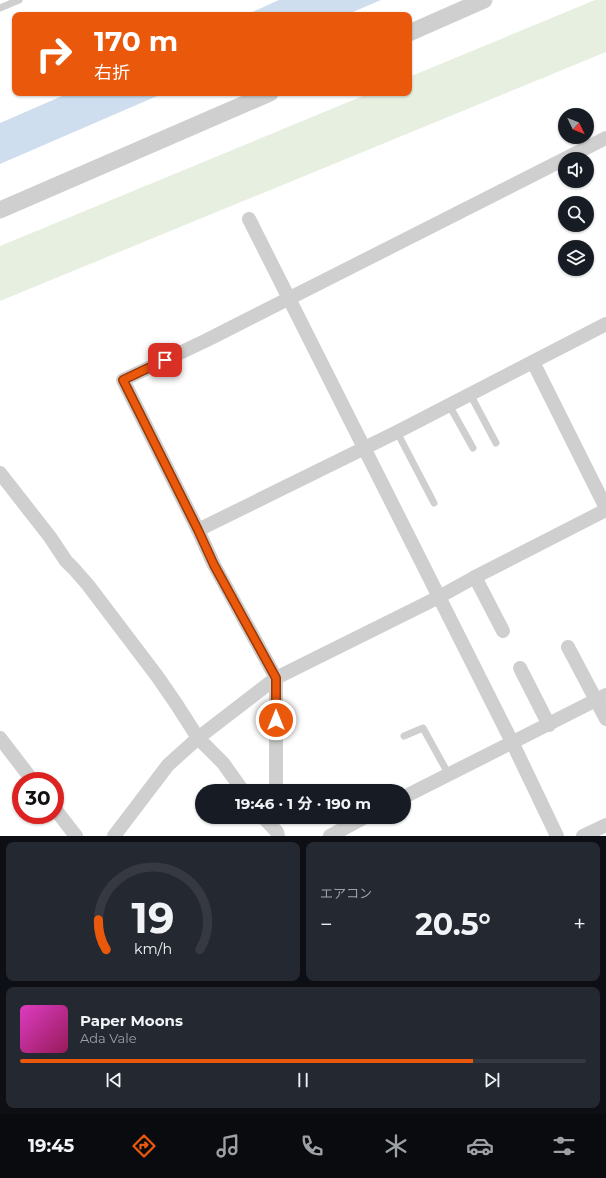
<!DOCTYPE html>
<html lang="ja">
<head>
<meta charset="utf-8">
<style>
  body { margin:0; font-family:Montserrat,"Noto Sans JP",sans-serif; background:#242831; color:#f1f3f6; height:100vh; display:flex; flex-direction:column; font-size:15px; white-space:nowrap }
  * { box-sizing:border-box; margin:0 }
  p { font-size:13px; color:#9ea1a6 }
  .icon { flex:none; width:22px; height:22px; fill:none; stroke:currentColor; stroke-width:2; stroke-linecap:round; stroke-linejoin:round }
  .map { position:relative; height:836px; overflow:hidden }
  .sheet { display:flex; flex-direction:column; gap:6px; padding:6px; background:#0d0f14; flex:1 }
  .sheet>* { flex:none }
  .banner { position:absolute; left:12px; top:12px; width:400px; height:84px; border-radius:8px; box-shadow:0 1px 3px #0004; background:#ea580c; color:#fff; overflow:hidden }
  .needle { width:26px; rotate:133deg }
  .tools { position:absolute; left:558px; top:108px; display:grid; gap:8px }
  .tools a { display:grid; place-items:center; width:36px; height:36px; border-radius:50%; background:#171b24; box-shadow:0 1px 3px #0004; font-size:20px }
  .speed { position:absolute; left:12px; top:772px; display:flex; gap:8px; font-size:20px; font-weight:700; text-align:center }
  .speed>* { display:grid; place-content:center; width:52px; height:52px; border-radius:50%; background:#171b24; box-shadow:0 1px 3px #0004; line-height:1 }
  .speed .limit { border:6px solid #d22; background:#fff; color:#111 }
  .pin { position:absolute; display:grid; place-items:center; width:34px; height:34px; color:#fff; margin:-17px; border-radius:8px; box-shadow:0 2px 6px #0006 }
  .me { position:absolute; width:44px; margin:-22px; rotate:0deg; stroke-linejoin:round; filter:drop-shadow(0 0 3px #0008) }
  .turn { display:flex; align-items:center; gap:14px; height:84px; padding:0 16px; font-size:18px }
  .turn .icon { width:52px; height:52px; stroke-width:2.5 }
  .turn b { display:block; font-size:28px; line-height:34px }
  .big { font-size:30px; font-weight:700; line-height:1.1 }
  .sheet .card { flex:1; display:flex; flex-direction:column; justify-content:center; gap:6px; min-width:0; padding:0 14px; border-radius:8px; background:#242831 }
  .sheet .dial { align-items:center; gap:0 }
  .dial svg { height:104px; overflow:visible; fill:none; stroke:#363941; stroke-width:7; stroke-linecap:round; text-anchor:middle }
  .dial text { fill:#f1f3f6; stroke:none }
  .song { display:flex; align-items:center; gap:12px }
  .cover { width:48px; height:48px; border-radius:6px; background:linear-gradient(135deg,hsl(310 70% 55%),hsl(330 70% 35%)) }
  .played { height:4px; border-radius:2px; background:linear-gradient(90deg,#ea580c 80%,#363941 80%) }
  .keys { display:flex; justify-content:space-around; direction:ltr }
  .heat { display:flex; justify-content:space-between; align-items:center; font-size:22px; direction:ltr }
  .sheet .tiles { flex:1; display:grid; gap:6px; grid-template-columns:1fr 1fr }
  .card:last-child { grid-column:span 2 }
  .trip { position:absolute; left:195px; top:784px; width:216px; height:40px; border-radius:20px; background:#171b24; box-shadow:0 1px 3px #0004; font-weight:700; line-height:40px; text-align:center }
  .tabs { display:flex; height:64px; justify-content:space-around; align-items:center; background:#090b0e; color:#9ea1a6 }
  .tabs .icon { width:28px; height:28px }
  .tabs .active { color:#ea580c }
  .tabs b { font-size:18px; color:#f1f3f6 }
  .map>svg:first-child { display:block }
  .green { fill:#e7efe1 }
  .water { fill:#cedeee }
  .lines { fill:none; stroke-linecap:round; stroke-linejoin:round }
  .service { stroke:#cfcfcf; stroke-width:7 }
  .minor { stroke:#cfcfcf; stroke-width:14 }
  .tertiary { stroke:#cfcfcf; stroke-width:17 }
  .route-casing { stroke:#983908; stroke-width:10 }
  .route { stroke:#ea580c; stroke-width:7 }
</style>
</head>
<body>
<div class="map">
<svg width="606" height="836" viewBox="0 0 606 836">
  <rect width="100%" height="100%" fill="#fff"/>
  <polygon class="green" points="595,0 606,0 606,52 0,301 0,246 370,93 409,93 409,77"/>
  <g class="water">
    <polygon points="279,0 381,0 346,15 246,15"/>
    <polygon points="69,93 164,93 0,164 0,123"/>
  </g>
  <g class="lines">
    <g class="service">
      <polyline points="0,8 19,0"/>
      <polyline points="470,394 496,443"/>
      <polyline points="449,405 473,448"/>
      <polyline points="397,432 434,503"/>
      <polyline points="404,736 423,728 449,775"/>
    </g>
    <g class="minor">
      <polyline points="249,219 512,742 557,836"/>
      <polyline points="533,362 606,508"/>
      <polyline points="0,473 50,537 66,561 74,569 88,585 157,676 177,705 198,738 223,763 243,791"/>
      <polyline points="198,530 397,432 606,324"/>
      <polyline points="475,577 503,631"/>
      <polyline points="568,647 606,719"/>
      <polyline points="520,668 549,725"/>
      <polyline points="0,738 33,781"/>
      <polyline points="276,791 276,678 214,565 198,530 123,380 207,340 606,138"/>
      <polyline points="404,797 606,695"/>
      <polyline points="55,809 76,836"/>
      <polyline points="263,817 277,832 278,836"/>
      <polyline points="114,836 168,765 198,738 276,678 439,597 475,577 606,510"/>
      <polyline points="330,836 365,817"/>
      <polyline points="583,836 606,825"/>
    </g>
    <g class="tertiary">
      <polyline points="409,33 484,0"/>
      <polyline points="0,210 270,93"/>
    </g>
  </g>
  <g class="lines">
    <defs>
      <polyline id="route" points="165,360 123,380 198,530 214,565 276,678 276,720"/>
    </defs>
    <use href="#route" class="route-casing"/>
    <use href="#route" class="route"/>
  </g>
</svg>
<div class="tools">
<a><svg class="needle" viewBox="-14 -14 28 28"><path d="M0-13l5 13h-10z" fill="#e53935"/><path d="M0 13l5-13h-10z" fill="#9ea1a6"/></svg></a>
<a><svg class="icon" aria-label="sound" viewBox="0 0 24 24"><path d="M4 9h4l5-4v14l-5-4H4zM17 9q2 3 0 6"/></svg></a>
<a><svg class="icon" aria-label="search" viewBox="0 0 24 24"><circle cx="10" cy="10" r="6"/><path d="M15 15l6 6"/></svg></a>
<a><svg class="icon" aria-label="layers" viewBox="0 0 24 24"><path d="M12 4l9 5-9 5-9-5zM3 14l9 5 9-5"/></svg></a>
</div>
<div class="speed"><div class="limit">30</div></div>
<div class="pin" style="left:165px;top:360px;background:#d93025"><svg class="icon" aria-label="arrive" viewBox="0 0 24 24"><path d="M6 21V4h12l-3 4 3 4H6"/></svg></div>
<svg class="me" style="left:276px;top:720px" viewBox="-20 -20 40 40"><circle r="17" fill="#ea580c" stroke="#fff" stroke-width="3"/><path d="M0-11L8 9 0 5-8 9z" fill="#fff"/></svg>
<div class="trip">19:46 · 1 分 · 190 m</div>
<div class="banner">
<div class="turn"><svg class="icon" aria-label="right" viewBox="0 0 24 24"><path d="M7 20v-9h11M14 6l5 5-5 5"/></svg><div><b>170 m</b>右折</div></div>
</div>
</div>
<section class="sheet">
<div class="tiles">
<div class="card dial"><svg viewBox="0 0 100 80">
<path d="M14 69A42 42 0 1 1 86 69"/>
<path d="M14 69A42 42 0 0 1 8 46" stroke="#ea580c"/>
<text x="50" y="56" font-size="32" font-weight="700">19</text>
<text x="50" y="72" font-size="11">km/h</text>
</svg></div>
<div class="card"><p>エアコン</p>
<div class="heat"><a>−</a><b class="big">20.5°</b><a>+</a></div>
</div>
<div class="card">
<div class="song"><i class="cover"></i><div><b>Paper Moons</b><p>Ada Vale</p></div></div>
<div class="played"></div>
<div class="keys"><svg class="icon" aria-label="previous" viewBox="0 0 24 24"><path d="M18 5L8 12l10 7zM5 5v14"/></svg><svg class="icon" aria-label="pause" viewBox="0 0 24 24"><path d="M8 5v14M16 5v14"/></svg><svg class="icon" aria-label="next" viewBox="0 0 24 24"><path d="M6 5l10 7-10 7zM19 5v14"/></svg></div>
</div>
</div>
</section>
<nav class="tabs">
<b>19:45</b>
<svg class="icon active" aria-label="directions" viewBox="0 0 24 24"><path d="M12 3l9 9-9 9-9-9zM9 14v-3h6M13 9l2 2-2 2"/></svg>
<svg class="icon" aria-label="music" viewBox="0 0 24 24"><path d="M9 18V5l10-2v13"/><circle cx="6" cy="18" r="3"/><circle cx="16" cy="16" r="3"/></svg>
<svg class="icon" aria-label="phone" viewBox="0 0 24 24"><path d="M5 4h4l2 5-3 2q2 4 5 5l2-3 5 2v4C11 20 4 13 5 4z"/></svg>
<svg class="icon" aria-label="climate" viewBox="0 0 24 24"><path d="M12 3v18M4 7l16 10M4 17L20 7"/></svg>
<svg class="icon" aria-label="car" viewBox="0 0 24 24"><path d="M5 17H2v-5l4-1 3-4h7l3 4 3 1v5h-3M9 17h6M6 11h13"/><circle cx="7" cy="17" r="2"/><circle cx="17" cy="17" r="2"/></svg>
<svg class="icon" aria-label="filters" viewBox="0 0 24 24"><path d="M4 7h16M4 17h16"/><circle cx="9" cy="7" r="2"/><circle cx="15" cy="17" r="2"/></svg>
</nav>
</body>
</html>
